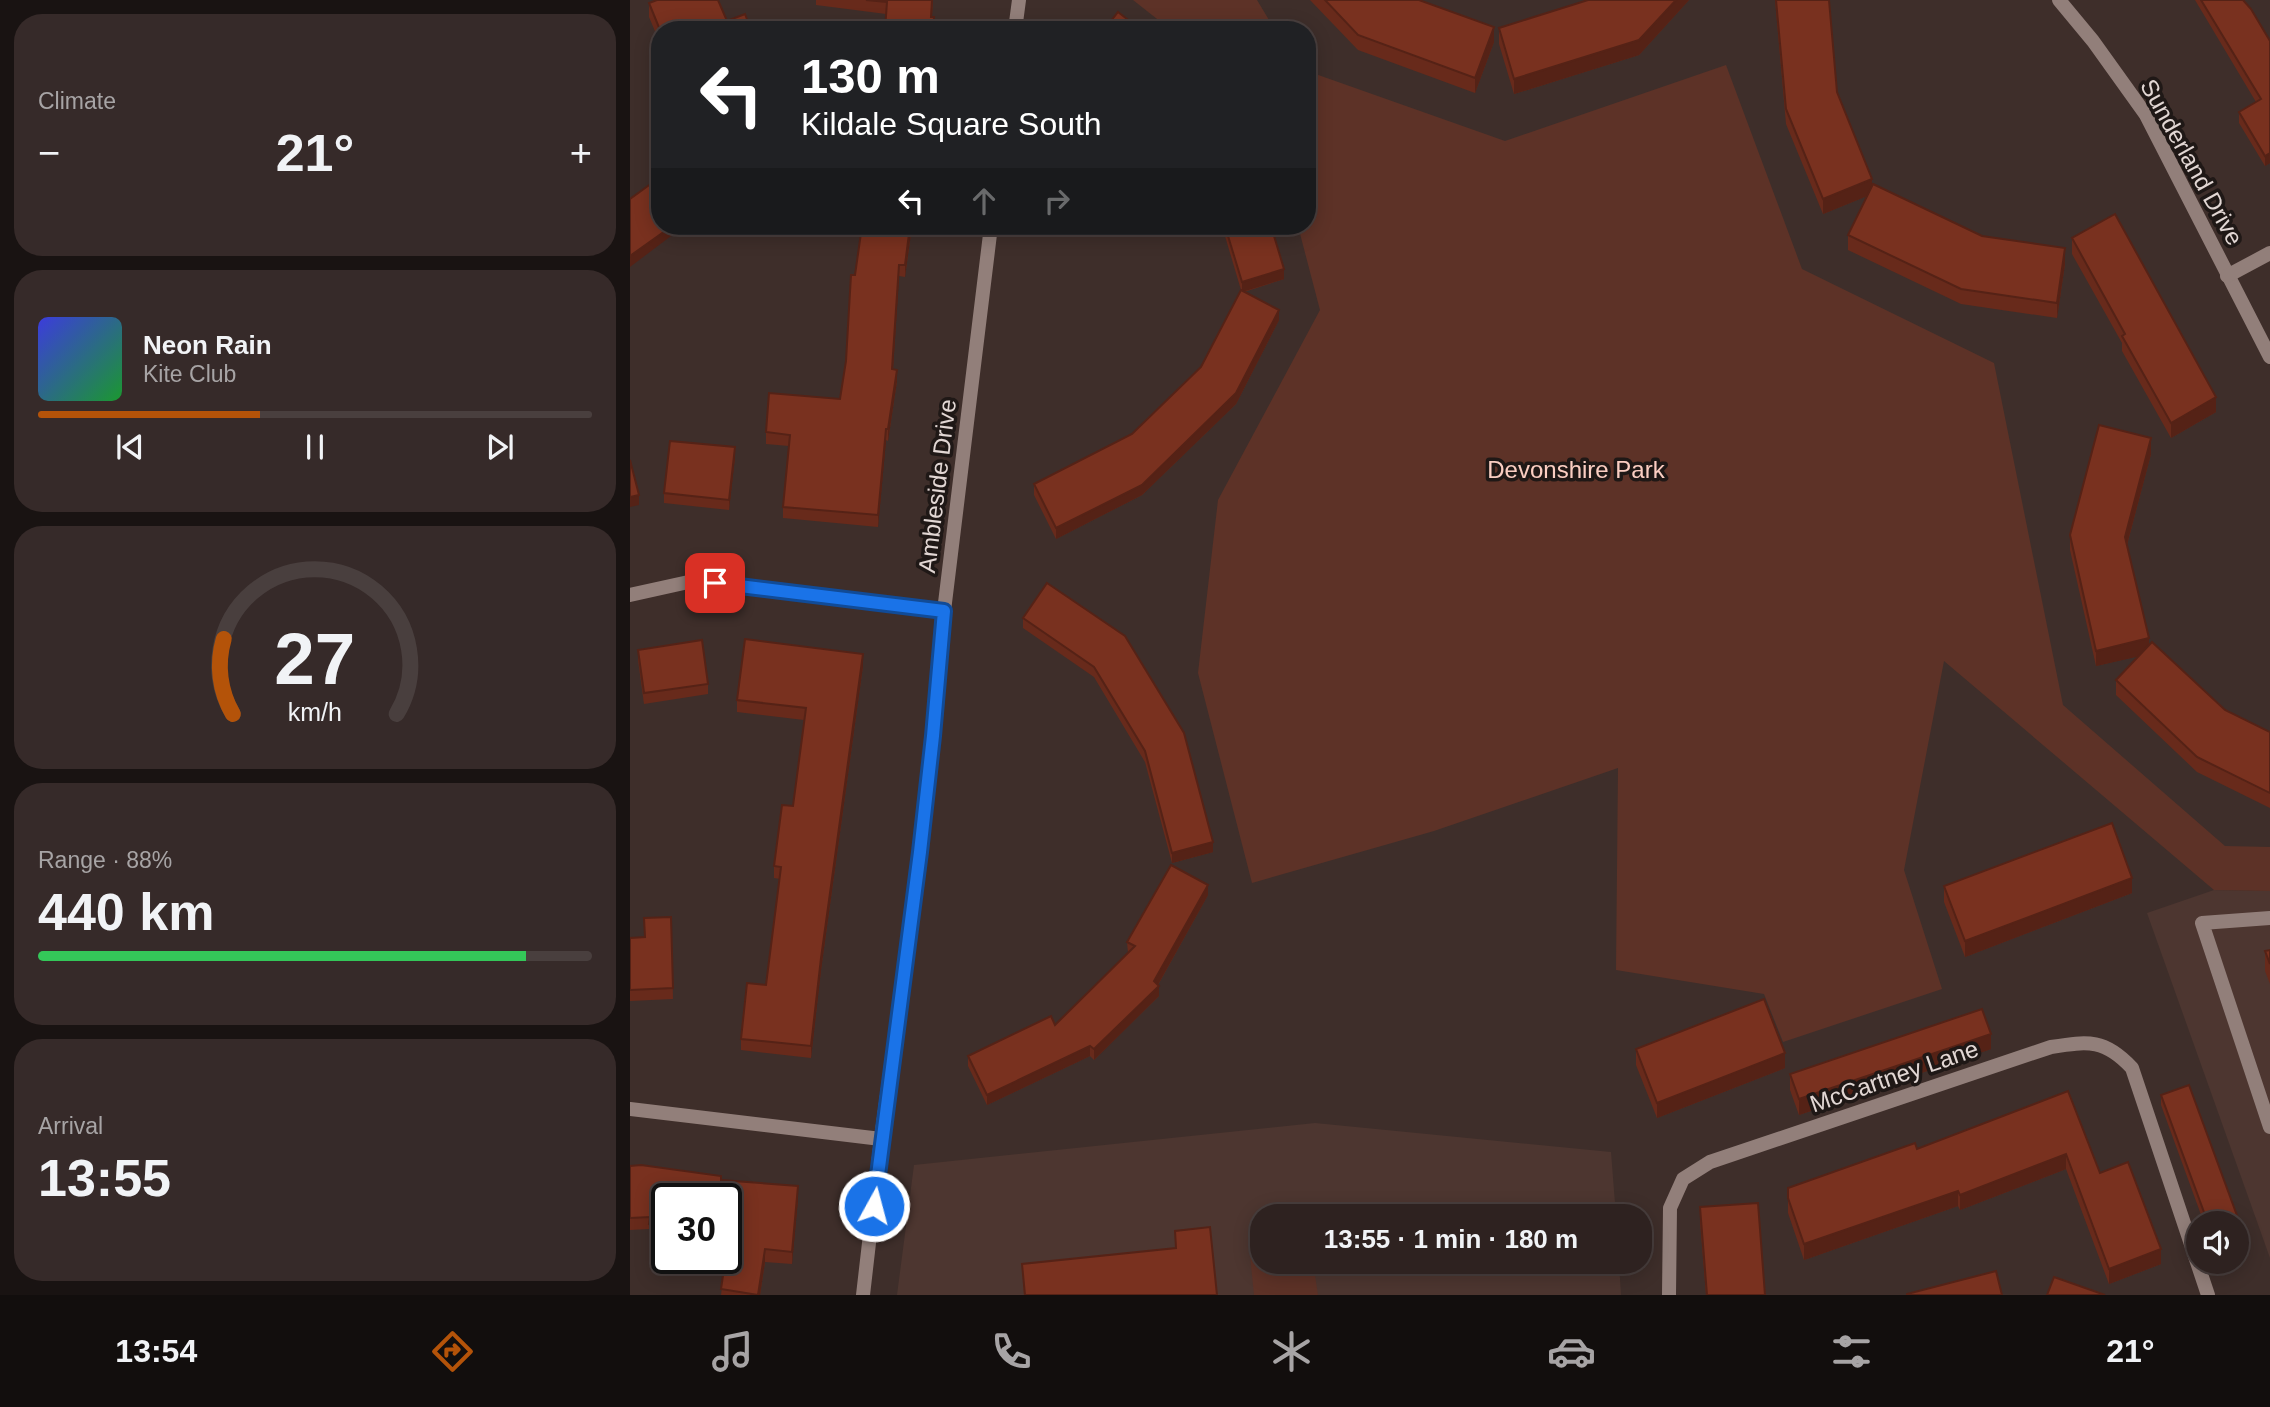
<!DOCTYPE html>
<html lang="en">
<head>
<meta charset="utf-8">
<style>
  body { margin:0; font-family:Helvetica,sans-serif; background:#362a29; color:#f1f3f6; height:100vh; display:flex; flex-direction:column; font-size:26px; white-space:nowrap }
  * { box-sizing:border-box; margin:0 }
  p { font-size:23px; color:#a7a4a5 }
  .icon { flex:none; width:38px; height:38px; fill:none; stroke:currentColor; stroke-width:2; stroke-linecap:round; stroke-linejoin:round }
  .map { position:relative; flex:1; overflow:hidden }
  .panel { display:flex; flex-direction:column; gap:14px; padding:14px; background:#191312; width:630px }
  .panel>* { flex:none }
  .banner { position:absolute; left:21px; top:21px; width:665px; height:214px; border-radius:28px; box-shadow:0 4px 18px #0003,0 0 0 2px #493f3e; background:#202124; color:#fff; overflow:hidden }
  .tools { position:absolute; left:1556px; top:1211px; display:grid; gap:14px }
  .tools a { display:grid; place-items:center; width:63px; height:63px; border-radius:50%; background:#2e2220; box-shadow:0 4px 18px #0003,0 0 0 2px #493f3e; font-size:35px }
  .speed { position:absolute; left:21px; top:1183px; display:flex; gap:14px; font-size:35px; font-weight:700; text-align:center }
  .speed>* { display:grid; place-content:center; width:91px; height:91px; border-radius:50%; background:#2e2220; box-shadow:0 4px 18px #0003,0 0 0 2px #493f3e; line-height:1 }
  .speed .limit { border:4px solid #111; border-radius:10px; background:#fff; color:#111 }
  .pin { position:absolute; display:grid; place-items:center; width:60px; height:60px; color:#fff; margin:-30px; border-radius:14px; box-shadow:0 4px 10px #0006 }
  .me { position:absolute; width:77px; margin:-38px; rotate:7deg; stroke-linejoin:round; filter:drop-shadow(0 0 5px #0008) }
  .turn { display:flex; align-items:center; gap:24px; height:147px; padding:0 35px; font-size:32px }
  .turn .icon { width:91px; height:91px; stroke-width:2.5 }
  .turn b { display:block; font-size:49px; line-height:60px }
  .lanes { display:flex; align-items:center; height:66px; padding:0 35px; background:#0003; justify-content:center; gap:35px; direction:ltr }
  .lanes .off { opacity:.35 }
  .big { font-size:52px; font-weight:600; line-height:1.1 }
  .panel .card { flex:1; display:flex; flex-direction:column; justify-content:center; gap:10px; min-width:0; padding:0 24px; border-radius:28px; background:#362a29 }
  .panel .dial { align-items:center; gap:0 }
  .dial svg { height:182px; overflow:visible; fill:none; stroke:#493f3e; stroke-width:7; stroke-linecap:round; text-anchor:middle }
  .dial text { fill:#f1f3f6; stroke:none }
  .song { display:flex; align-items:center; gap:21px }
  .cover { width:84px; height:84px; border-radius:10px; background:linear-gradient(135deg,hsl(240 70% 55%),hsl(130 70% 35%)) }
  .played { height:7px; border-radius:4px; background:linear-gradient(90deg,#b45309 40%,#493f3e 40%) }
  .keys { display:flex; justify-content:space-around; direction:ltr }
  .heat { display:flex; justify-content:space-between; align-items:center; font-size:38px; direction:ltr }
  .charge { height:10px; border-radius:5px; background:linear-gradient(90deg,#34c759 88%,#493f3e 0) }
  .trip { position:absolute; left:620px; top:1204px; width:402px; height:70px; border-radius:28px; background:#2e2220; box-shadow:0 4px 18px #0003,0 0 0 2px #493f3e; font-weight:600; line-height:70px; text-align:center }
  .tabs { display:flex; height:112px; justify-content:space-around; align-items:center; background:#120e0d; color:#a7a4a5 }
  .tabs .icon { width:49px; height:49px }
  .tabs .current { color:#b45309 }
  .tabs b { font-size:32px; color:#f1f3f6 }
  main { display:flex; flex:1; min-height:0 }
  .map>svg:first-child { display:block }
  .built { fill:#4d3630 }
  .green { fill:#5d3227 }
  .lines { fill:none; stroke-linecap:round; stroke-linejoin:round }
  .service { stroke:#927f7a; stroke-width:14 }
  .minor { stroke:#927f7a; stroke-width:14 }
  .wall { fill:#682a1b }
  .shaded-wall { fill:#552216 }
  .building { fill:#79311f; stroke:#552216; stroke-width:2 }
  .route-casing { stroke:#114b97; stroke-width:18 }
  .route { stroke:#1a73e8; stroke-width:12 }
  .labels { text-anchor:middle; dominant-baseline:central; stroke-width:7; stroke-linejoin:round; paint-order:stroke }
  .street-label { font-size:24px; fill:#e2d7d4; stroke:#1f1816 }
  .park-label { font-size:24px; fill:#fbcec2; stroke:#1f1816 }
</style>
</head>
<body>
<main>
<section class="panel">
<div class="card"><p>Climate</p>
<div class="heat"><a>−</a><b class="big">21°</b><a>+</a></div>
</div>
<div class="card">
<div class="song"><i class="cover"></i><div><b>Neon Rain</b><p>Kite Club</p></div></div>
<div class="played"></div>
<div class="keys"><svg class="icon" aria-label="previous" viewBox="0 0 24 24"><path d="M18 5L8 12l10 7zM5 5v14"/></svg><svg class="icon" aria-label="pause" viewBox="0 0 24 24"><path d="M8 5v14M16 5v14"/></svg><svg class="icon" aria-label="next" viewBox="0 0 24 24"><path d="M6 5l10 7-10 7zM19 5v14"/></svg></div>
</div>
<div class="card dial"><svg viewBox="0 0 100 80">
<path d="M14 69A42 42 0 1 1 86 69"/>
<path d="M14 69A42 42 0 0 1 10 36" stroke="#b45309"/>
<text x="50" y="56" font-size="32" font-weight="700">27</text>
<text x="50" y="72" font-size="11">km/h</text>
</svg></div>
<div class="card"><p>Range · 88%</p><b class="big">440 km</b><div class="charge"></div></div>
<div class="card"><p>Arrival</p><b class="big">13:55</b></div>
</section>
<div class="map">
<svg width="1640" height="1295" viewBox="0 0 1640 1295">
  <rect width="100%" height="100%" fill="#3e2e2a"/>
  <g class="built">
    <polygon points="1584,890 1640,891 1640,1258 1517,913"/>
    <polygon points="685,1123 981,1152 986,1216 632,1216 632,1262 989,1262 991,1295 267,1295 284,1165"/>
  </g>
  <g class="green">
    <polygon points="503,0 627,0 645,30 541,30"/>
    <polygon points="1096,65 1172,269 1364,363 1433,705 1595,846 1640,847 1640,891 1584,890 1314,661 1274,870 1312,989 1153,1042 1134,994 986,970 988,768 804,831 622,883 568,673 588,500 690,310 668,226 677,226 677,71 875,141"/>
    <polygon points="632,1233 632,1262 683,1262 688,1295 624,1295 618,1235"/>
  </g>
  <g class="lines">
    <polyline class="service" points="1640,918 1572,923 1640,1127"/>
    <g class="minor">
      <polyline points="1429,0 1463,41 1516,115 1640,357"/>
      <polyline points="385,30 389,0"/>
      <polyline points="1597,276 1640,253"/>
      <polyline points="0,595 63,581 314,611"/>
      <polyline points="0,1109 251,1139"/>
      <polyline points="233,1295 251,1139 290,852 303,736 314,611 361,226"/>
      <path d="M1039,1295L1040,1208L1053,1179L1080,1162L1421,1047C1459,1041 1475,1039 1502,1068L1578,1295"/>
    </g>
  </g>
  <g class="wall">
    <polygon points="186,0 303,0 302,17 304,17 303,30 254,30 256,14 186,5"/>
    <polygon points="680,0 789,0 864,42 845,93 728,50"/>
    <polygon points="958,0 1059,0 1009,55 884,94 869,44 869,28"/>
    <polygon points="1145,0 1199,0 1207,92 1242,185 1352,236 1435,264 1427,318 1331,304 1218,250 1218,235 1237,196 1193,214 1156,124"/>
    <polygon points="1565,0 1613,0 1640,41 1640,163 1635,166 1609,123 1609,112 1626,102"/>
    <polygon points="19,3 97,21 30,30 30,43 19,17"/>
    <polygon points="282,226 275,277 269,276 263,370 267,381 258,441 256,440 248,527 153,518 153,507 159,446 136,444 136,432 210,399 216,361 225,275"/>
    <polygon points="592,226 641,226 654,279 614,292 649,320 606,404 512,495 426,539 404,495 404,484 502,434 571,367 611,290"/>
    <polygon points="1442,238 1586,412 1541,438 1492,351 1492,343 1442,254"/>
    <polygon points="1521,454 1497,545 1519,646 1595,710 1640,732 1640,808 1567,772 1486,695 1486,680 1509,656 1466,666 1440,550 1440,535"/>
    <polygon points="105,457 99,510 34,503 34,493"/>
    <polygon points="417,583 583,852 542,863 515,762 464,677 393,628 393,618"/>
    <polygon points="8,650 78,684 78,694 14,704 8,660"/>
    <polygon points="233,666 191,970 181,1058 111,1050 111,1039 136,985 150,879 144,878 144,866 163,806 174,720 107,712 107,700"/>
    <polygon points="1314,886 1502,893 1335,957 1314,902"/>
    <polygon points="578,895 528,985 529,996 464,1060 460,1056 357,1105 338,1066 338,1056 425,1025 498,953 497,942"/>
    <polygon points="41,917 43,999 0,1001 0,938 14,937"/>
    <polygon points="1640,950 1640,984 1635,971 1635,951"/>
    <polygon points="1006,1049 1155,1068 1027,1118 1006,1065"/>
    <polygon points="1361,1049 1169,1115 1160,1090 1160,1074"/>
    <polygon points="1559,1085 1609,1221 1609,1231 1606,1232 1606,1223 1574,1223 1531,1105 1531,1095"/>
    <polygon points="1438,1091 1470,1173 1531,1264 1479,1284 1436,1169 1330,1210 1328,1206 1174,1260 1158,1213 1158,1188 1287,1149"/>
    <polygon points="0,1166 91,1180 168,1199 162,1264 135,1262 130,1295 91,1295 97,1247 96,1199 37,1199 37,1239 19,1236 19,1229 0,1230"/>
    <polygon points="1070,1207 1135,1295 1076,1295 1070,1222"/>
    <polygon points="545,1231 587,1295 394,1295 392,1264 545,1248"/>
  </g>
  <g class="shaded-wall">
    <polygon points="1046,0 1059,0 1009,55 884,94 884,79"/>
    <polygon points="864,27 864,42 845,93 845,78"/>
    <polygon points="1640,153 1640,163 1635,166 1635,156"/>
    <polygon points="1242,179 1242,194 1193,214 1193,199"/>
    <polygon points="42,226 49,226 49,230 0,267 0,256"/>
    <polygon points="280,226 282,226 275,277 275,265"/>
    <polygon points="1435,248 1435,264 1427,318 1427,303"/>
    <polygon points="269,265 269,276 262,381 262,369"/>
    <polygon points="654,269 654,279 612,292 612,282"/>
    <polygon points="649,310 649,320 606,404 512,495 426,539 426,528"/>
    <polygon points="267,370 267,381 258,441 258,429"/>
    <polygon points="1586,397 1586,412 1541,438 1541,423"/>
    <polygon points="256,429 256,440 248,527 248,515"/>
    <polygon points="1521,438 1521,454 1495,552 1495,537"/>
    <polygon points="105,447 105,457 99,510 99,500"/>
    <polygon points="9,495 9,505 0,507 0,497"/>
    <polygon points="1519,638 1519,654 1466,666 1466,651"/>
    <polygon points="233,654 233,666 191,970 181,1058 181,1046 191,958"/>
    <polygon points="583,842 583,852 542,863 542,853"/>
    <polygon points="1502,878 1502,893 1335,957 1335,941"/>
    <polygon points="578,885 578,895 525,990 529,986 529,996 464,1060 464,1049 524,981"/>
    <polygon points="1361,1034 1361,1049 1169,1115 1169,1099"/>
    <polygon points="460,1046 460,1056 357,1105 357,1095"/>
    <polygon points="1155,1053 1155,1068 1027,1118 1027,1103"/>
    <polygon points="1436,1154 1436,1169 1330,1210 1330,1195"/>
    <polygon points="168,1186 168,1199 162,1264 162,1252"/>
    <polygon points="1328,1191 1328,1206 1174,1260 1174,1244"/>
    <polygon points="1609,1221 1609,1231 1606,1232 1606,1223 1601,1223"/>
    <polygon points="135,1249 135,1262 130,1295 128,1295"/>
    <polygon points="1531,1249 1531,1264 1479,1284 1479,1269"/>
  </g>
  <g class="building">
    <polygon points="27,0 88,0 97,21 115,14 121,30 30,30 19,3"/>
    <polygon points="236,0 302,0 301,17 304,17 303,30 255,30 257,2"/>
    <polygon points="695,0 789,0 864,27 845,78 728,35"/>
    <polygon points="958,0 1046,0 1009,40 884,79 869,28"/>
    <polygon points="1146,0 1199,0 1207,92 1242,179 1193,199 1156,109"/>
    <polygon points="1571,0 1613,0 1621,9 1640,41 1640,153 1635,156 1609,112 1631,99"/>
    <polygon points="488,12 511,30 474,30"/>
    <polygon points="22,183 30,193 30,226 42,226 0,256 0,199"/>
    <polygon points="1243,184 1352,236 1435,248 1427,303 1331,289 1218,235"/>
    <polygon points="1485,214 1586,397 1541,423 1492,336 1495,334 1442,238"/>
    <polygon points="232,226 280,226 275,265 269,265 262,369 267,370 258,429 256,429 248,515 153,507 160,435 136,432 139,393 210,399 216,361 221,275 225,275"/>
    <polygon points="595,226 641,226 654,269 612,282"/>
    <polygon points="611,290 649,310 606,393 512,485 426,528 404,484 502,434 571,367"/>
    <polygon points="1469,425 1521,438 1495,537 1519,638 1466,651 1440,535"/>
    <polygon points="40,441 105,447 99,500 34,493"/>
    <polygon points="0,460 9,495 0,497"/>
    <polygon points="417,583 495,636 554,733 583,842 542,853 515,751 464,667 393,618"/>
    <polygon points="115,639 233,654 191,958 181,1046 111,1039 117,983 136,985 151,867 144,866 152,805 163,806 176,708 107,700"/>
    <polygon points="72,640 78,684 14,693 8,650"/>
    <polygon points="1522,642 1595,710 1640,732 1640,793 1567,757 1486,680"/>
    <polygon points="1482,823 1502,878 1335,941 1314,886"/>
    <polygon points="541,865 578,885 524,981 529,986 464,1049 460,1046 357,1095 338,1056 421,1016 425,1025 505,946 497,942"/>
    <polygon points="41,917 43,988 0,990 0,938 15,937 14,918"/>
    <polygon points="1640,950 1640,964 1635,951"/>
    <polygon points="1134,999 1155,1053 1027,1103 1006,1049"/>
    <polygon points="1352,1009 1361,1034 1169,1099 1160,1074"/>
    <polygon points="1559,1085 1609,1221 1601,1223 1578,1223 1531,1095"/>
    <polygon points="1438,1091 1470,1173 1498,1162 1531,1249 1479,1269 1436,1154 1330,1195 1328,1191 1174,1244 1158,1198 1158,1188 1285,1143 1287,1149"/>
    <polygon points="11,1165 91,1176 91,1180 168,1186 162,1252 135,1249 128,1295 91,1289 99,1235 96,1235 96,1199 37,1199 37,1226 19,1224 20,1217 0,1218 0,1166"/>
    <polygon points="1128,1203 1135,1295 1077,1295 1070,1207"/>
    <polygon points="580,1227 587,1295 395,1295 392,1264 546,1248 545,1231"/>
    <polygon points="1366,1271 1372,1295 1277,1295 1277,1294"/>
    <polygon points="1424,1277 1475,1295 1417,1295"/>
  </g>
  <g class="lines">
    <defs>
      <polyline id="route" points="85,583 314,611 303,736 290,852 244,1206"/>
    </defs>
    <use href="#route" class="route-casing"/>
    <use href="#route" class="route"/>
  </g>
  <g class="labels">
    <g class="street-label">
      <text transform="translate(1562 162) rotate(61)">Sunderland Drive</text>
      <text transform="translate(307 486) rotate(-83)">Ambleside Drive</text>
      <text transform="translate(1264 1076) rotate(-19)">McCartney Lane</text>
    </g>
    <g class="park-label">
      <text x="946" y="469">Devonshire Park</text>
    </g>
  </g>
</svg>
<div class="tools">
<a><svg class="icon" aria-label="sound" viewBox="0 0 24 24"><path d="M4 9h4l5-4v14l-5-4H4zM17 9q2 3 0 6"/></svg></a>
</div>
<div class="speed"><div class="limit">30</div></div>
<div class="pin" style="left:85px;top:583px;background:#d93025"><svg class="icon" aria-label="arrive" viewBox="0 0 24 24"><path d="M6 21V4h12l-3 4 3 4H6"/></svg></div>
<svg class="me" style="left:244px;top:1206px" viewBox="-20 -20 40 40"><circle r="17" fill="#1a73e8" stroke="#fff" stroke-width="3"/><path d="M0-11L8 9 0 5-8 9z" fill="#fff"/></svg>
<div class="trip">13:55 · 1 min · 180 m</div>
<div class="banner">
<div class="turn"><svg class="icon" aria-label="left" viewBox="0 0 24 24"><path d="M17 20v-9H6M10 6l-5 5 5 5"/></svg><div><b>130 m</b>Kildale Square South</div></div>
<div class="lanes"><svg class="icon" aria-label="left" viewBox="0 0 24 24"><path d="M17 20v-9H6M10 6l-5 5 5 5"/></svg><svg class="icon off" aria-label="ahead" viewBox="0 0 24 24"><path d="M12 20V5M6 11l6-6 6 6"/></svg><svg class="icon off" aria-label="right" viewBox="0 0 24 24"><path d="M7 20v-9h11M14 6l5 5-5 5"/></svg></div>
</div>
</div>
</main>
<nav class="tabs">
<b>13:54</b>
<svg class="icon current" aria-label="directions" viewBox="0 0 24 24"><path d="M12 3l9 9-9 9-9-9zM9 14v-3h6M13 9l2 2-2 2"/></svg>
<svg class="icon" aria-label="music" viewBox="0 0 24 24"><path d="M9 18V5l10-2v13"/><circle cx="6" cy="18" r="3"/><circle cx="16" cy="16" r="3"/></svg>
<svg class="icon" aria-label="phone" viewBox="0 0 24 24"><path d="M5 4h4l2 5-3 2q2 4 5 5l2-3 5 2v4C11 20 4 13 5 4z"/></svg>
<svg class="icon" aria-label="climate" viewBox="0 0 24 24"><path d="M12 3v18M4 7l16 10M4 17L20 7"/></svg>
<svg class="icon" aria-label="car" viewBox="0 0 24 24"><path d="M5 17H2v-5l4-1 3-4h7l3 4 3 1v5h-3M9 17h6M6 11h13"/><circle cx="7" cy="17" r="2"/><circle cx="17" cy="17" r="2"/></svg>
<svg class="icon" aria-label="filters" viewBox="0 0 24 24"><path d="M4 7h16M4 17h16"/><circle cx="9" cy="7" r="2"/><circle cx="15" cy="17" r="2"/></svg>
<b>21°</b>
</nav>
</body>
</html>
